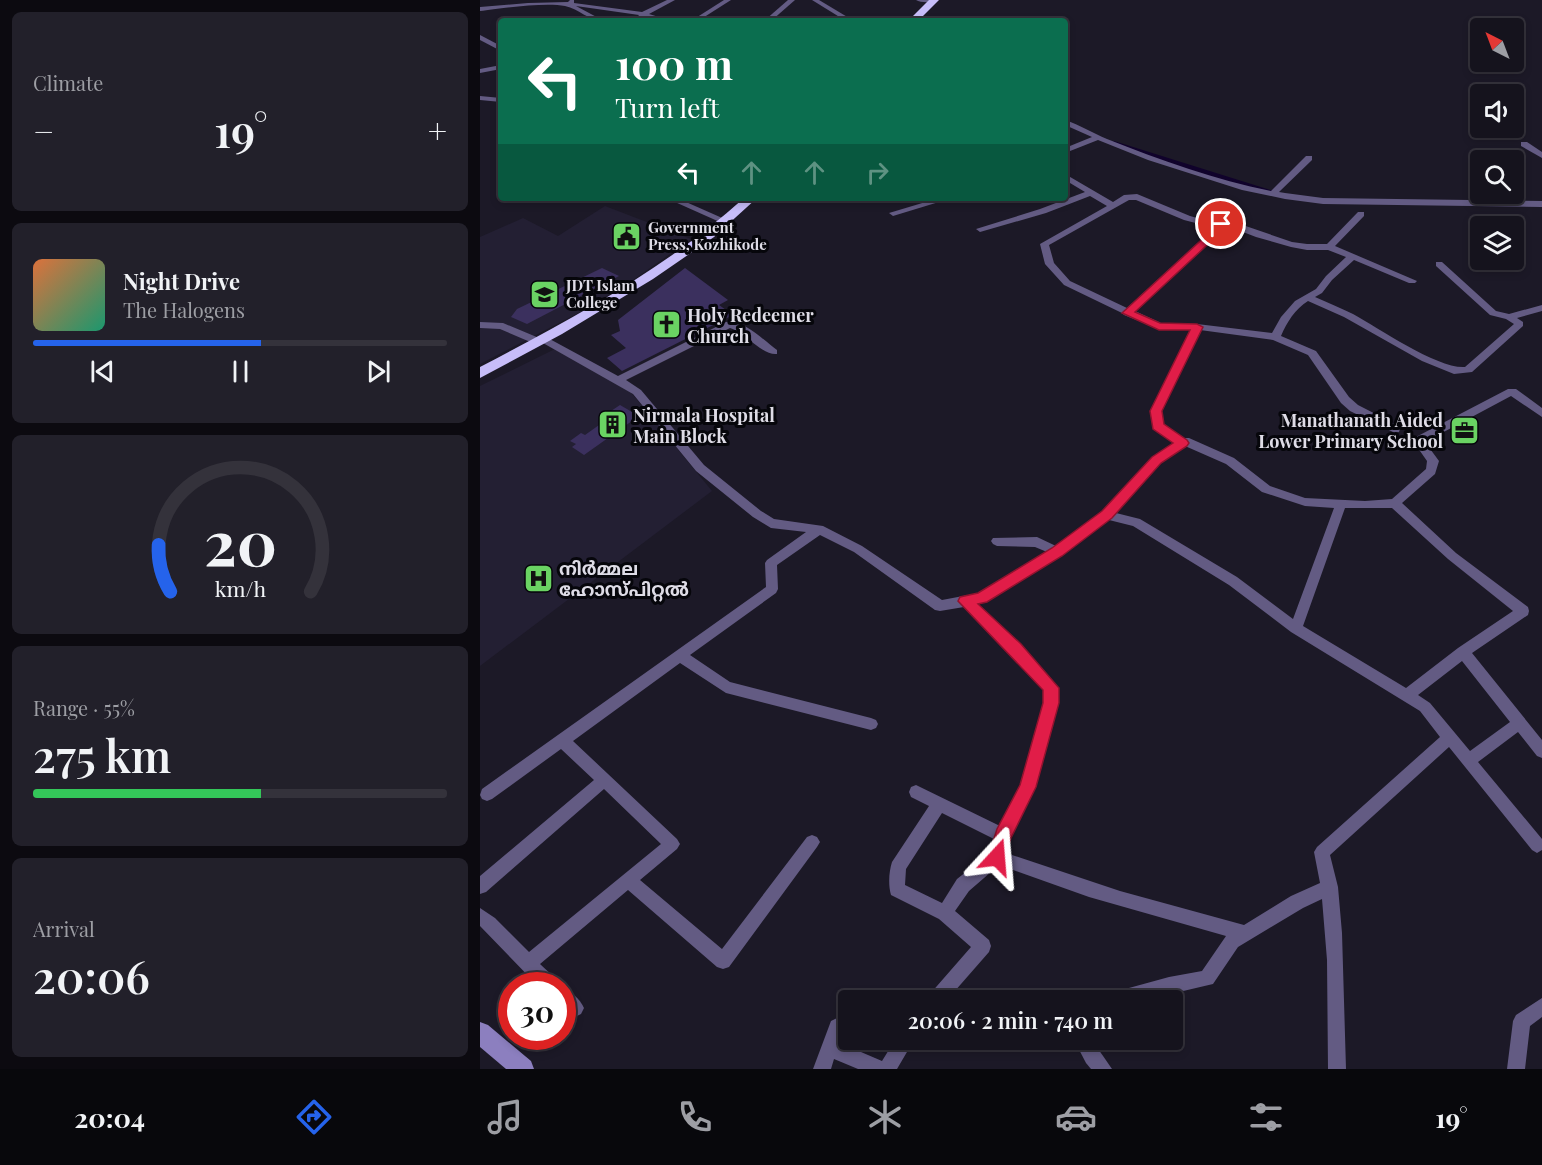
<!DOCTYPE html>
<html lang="en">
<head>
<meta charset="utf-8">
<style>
  body { margin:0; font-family:"Playfair Display","Noto Sans Malayalam",serif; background:#22202a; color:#f1f3f6; height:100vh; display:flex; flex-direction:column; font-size:22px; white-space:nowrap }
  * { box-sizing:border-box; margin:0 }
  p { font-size:20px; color:#9d9ea4 }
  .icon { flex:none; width:33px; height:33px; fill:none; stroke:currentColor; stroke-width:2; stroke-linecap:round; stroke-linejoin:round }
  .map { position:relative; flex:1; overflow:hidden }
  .side { display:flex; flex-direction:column; gap:12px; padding:12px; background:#0c0a10; width:480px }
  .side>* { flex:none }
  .top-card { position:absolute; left:18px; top:18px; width:570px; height:183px; border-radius:6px; box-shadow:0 3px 9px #0003,0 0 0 2px #34323b; background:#0b6e4f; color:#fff; overflow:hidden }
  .needle { width:39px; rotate:318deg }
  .buttons { position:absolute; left:990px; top:18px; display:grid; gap:12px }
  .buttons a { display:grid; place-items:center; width:54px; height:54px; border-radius:6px; background:#15131d; box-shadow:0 3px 9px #0003,0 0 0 2px #34323b; font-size:30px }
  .speed { position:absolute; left:18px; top:972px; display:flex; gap:12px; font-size:30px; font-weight:700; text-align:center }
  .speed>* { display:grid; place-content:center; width:78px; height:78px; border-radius:50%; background:#15131d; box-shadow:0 3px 9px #0003,0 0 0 2px #34323b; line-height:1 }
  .speed .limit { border:9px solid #d22; background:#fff; color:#111 }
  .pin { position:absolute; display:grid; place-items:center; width:51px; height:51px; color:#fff; margin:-26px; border:3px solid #fff; border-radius:50%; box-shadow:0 2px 6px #0007 }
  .me { position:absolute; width:66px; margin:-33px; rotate:19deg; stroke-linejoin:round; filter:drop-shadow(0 0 4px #0008) }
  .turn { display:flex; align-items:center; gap:21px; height:126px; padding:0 18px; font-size:27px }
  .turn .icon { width:78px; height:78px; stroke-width:2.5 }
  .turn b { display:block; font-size:42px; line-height:51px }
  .lanes { display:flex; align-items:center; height:57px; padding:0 18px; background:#0003; justify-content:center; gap:30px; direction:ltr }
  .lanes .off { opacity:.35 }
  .big { font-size:45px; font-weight:600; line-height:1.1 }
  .side .widget { flex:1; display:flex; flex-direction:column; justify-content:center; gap:9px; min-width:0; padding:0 21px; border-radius:9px; background:#22202a }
  .side .dial { align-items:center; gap:0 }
  .dial svg { height:156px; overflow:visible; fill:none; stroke:#34323b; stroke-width:7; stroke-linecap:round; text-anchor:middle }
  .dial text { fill:#f1f3f6; stroke:none }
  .song { display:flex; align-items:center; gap:18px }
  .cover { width:72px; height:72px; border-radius:9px; background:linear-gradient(135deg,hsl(20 70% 55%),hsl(160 70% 35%)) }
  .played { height:6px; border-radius:3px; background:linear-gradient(90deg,#2563eb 55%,#34323b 55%) }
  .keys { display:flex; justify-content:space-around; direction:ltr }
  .heat { display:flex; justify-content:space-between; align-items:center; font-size:33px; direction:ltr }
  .charge { height:9px; border-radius:4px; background:linear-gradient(90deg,#34c759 55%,#34323b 0) }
  .trip { position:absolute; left:358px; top:990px; width:345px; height:60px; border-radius:6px; background:#15131d; box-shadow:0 3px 9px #0003,0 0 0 2px #34323b; font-weight:600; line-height:60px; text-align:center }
  .tab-bar { display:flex; height:96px; justify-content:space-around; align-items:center; background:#08080c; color:#9d9ea4 }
  .tab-bar .icon { width:42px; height:42px }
  .tab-bar .on { color:#2563eb }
  .tab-bar b { font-size:27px; color:#f1f3f6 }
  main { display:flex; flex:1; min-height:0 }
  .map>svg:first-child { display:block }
  .built { fill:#231f33 }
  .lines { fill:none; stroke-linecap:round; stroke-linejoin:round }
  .canal { fill:#10022b; fill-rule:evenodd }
  .building { fill:#3b305e }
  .street { fill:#635b83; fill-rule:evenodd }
  .secondary { fill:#8c7fbf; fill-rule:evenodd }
  .highway { fill:#c7bdf9; fill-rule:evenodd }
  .route { fill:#e11d48; stroke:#92132f; stroke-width:1.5 }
  .labels { text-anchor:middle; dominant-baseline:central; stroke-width:6; stroke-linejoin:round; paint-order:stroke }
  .far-poi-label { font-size:15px; font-weight:bold; fill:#dedce6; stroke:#06060b; text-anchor:start }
  .poi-label { font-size:18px; font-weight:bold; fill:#dedce6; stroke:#06060b; text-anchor:start }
</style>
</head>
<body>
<main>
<section class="side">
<div class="widget"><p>Climate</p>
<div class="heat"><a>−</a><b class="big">19°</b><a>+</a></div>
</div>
<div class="widget">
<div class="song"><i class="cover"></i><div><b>Night Drive</b><p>The Halogens</p></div></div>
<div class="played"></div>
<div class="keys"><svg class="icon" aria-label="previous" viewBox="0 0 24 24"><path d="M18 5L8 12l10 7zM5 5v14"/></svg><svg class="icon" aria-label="pause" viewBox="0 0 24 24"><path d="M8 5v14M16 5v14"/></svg><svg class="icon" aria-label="next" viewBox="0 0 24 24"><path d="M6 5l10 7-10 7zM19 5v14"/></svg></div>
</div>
<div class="widget dial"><svg viewBox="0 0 100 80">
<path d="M14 69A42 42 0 1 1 86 69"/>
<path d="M14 69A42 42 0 0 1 8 45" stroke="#2563eb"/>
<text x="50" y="56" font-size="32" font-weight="700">20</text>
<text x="50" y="72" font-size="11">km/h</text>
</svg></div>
<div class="widget"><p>Range · 55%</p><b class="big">275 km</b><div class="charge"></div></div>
<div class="widget"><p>Arrival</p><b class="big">20:06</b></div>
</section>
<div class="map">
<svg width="1062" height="1069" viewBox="0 0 1062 1069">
  <rect width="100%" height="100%" fill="#1c1927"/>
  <g class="built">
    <polygon points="125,206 211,239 156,278 104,310 0,364 0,237 43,218 78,236"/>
    <polygon points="75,349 149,390 232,491 0,666 0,386"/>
  </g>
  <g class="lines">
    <polygon class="canal" points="634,141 794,191 790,193 763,188 632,144 631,143"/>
  </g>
  <g class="building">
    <polygon points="122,268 139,276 47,324 31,317 37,309"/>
    <polygon points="205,268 248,300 239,305 253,315 142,371 127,358 146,348 131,335 140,331 138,320"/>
    <polygon points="140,405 159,416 104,455 92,447 96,444 90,441 101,433 105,435 129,418 125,415"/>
  </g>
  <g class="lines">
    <g class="street">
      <path d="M90,0H94V3L162,12L187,0H195L169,14L192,21H182L165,17L161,21H154L159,15L96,6L124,21C109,21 99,9 85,6C66,2 21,8 0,11V7L48,3L88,2Z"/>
      <polygon points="244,0 251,0 218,21 211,21"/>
      <polygon points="308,0 315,0 291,21 284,21"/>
      <polygon points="332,0 339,0 374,21 366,21"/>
      <path d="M436,0H457C452,3 441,3 436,0Z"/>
      <polygon points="0,35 21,46 21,51 0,40"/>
      <polygon points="21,65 21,69 0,73 0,69"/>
      <polygon points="0,96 21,98 21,102 0,100"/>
      <path d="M585,120C600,125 613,133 627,139C680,160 736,180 791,191L826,156H832V160L799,192L805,193L843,198L1062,201V207L843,204L805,199L762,190L668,160L618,140L585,153V148L612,137L585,125Z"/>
      <polygon points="1041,142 1047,142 1062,152 1062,158 1041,146"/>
      <path d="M585,174L633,202L644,195L657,194L710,216L735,223L751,221L812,242L827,244H847L878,212H884V216L855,246L937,281L935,283H929L874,260L852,280L842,293L835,297C848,303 861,308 873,314C900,329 958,369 985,367L1034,324L1026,319L1010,315L956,266V262H962L1016,311L1029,314L1062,305V311L1037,318L1043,322V326L992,372L974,374L942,361L864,317L828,301C815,309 807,322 801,336L836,351L869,397L878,405L919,426L920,429L919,432L915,433L870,411L861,403L828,355L793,340L720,330L681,411L683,424L703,438H709L754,458L790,486L825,498L885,501L912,499L946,469L947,461L933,441L934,438L1028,389H1036L1062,408V417L1031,396L945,442L959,461L955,474L922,503L976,553L1048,607L1049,611L1048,615L992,653L1062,740V758L1057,756L1038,732L998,762L1062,839V850L1057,853L1052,850L969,747L850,855L858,887L862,933L866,1069H848L847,960L842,899L823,908L758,947L733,984L665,1000H630L632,994L638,991L689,977L722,971L746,936L609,897L519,865L489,891L475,911L509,940L511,946L509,952L467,1000H448L450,994L491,947L459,919L411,895C408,885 409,871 412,862L449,806L431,797L429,792L431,787L436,785L520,826L541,785L564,703V690L531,653L484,607L460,611L455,610L374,552L340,535L297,565L298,589L296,593L210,655L250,682L391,718L396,720L398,724L396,728L391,730L246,693L200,663L93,741L197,839L200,844L197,849L160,880L242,949L327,837L332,835L337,837L340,842L337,847L249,967L243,969L237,967L148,890L60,964L77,980L79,986H58L0,926V908L15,918L49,952L181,844L124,789L6,892L0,894V876L114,780L81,749L12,799L7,801L2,799L0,795L2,789L286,587L285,563L287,560L326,532L291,528L273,517L216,471L153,394L63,343L55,344L20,329L0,328V322L23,323L59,338L66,337L138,376L246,322C264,320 282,339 297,350V354C283,356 264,332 250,328L146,380L161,390L224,465L281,511L294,519L343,526L382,546L462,600L499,593L567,552L555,547L517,546L513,544L511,541L513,538L557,537L576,546L623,512L672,457L694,443L674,429L671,411L711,330L679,329L644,315L642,313L584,285L565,264L560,244L627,206L610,196L566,213L500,232L496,229L560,209L605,192L585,180ZM649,200H656L704,220L731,227V231L647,308L590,281L574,263L569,245ZM740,227H750L776,237L811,247L827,250H848L866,257L846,276L836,289L815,301L801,317L792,333L717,324L681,323L655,311L738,234ZM705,446L746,464L782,492L825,506L854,508L813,619L757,577L660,519L636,513L680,463ZM865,508H912L968,559L1033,611L978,648L926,688L823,626ZM629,520L653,526L749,585L811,632L940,711L960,737L837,847L834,852L840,883L811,896L764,925L640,891L526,853L530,837L555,787L578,703V688L541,645L497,604L506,602L581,555ZM982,661L1030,722L990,751L950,703L938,695ZM462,813L514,839L511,852L477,879L462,903L425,885L426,869Z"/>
      <polygon points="186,198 197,198 249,221 242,223"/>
      <polygon points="459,198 472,198 413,216 409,213"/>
      <path d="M82,988C91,991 100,999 104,1008L101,1014L95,1017L82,1008Z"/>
      <polygon points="1062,998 1062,1017 1050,1026 1045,1069 1027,1069 1033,1021 1036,1015"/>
      <polygon points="357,1018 363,1021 366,1027 360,1043 402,1061 415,1040 434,1040 417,1069 378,1069 354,1059 351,1069 333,1069 351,1021"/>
      <polygon points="594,1040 612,1040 632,1069 611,1069 606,1063"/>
    </g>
    <polygon class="secondary" points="0,1022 8,1025 51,1061 54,1069 26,1069 0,1047"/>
    <g class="highway">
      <polygon points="449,0 459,0 438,21 428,21"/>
      <path d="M264,198H277L234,237L173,279L82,334L0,378V367C92,319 187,268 264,198Z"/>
    </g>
  </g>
  <polygon class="route" points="741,221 745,224 741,226 739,234 655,312 680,323 717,324 723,327 682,411 684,424 707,440 709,443 707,446 681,463 632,518 582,556 507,602 498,604 541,644 579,688 579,703 556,787 531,838 523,863 517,866 510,863 508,857 517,829 540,785 563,703 563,690 478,601 480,597 498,593 572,548 622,511 672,457 693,443 673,429 670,411 710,330 679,330 642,313 731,231 733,222"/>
  <defs>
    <symbol id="civic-square" viewBox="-11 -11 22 22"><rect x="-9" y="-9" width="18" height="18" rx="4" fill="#6ad363" stroke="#06060b"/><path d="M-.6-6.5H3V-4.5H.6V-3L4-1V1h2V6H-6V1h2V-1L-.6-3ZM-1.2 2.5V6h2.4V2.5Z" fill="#111"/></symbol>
    <symbol id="university-square" viewBox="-11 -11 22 22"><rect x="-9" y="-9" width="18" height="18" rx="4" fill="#6ad363" stroke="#06060b"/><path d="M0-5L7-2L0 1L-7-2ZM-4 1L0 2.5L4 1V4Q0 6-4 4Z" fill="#111"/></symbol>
    <symbol id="church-square" viewBox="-11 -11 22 22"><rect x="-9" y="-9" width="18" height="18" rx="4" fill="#6ad363" stroke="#06060b"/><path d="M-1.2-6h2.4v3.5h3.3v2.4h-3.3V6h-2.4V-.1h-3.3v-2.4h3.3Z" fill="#111"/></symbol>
    <symbol id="building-square" viewBox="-11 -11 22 22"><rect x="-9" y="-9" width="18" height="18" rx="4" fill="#6ad363" stroke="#06060b"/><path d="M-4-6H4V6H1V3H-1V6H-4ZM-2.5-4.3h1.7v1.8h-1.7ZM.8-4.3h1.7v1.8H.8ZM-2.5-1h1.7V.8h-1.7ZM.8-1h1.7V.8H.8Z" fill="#111"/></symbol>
    <symbol id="office-square" viewBox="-11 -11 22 22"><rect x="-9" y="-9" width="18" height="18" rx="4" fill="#6ad363" stroke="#06060b"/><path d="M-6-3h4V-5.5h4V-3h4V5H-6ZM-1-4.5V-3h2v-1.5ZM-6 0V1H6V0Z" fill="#111"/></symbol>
    <symbol id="hospital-square" viewBox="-11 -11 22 22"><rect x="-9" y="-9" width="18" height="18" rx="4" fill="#6ad363" stroke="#06060b"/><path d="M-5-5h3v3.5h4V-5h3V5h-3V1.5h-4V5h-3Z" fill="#111"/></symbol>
  </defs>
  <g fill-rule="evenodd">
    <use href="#civic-square" x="130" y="220" width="33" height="33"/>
    <use href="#university-square" x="48" y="278" width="33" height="33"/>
    <use href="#church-square" x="170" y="308" width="33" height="33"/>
    <use href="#building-square" x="116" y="408" width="33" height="33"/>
    <use href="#office-square" x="968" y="414" width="33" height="33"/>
    <use href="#hospital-square" x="42" y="562" width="33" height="33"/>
  </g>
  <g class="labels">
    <g class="far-poi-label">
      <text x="168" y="227">Government<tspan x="168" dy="17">Press, Kozhikode</tspan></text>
      <text x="86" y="285">JDT Islam<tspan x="86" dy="17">College</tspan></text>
    </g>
    <g class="poi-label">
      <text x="207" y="315">Holy Redeemer<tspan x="207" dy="21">Church</tspan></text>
      <text x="153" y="415">Nirmala Hospital<tspan x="153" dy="21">Main Block</tspan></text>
      <text x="963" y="420" text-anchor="end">Manathanath Aided<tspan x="963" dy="21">Lower Primary School</tspan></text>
      <text x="79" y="568">നിർമ്മല<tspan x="79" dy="21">ഹോസ്പിറ്റൽ</tspan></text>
    </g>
  </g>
</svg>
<div class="buttons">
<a><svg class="needle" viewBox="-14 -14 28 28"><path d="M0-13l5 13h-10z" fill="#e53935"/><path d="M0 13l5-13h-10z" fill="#9d9ea4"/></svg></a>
<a><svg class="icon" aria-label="sound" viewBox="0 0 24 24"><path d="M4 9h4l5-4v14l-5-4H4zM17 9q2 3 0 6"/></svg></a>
<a><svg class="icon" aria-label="search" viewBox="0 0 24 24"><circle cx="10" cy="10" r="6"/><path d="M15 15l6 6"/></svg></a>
<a><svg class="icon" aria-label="layers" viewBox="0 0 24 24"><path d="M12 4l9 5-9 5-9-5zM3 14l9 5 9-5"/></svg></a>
</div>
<div class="speed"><div class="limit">30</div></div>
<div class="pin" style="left:741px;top:224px;background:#d93025"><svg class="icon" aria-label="arrive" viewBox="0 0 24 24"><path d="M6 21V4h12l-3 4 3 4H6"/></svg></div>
<svg class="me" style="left:517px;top:857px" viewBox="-20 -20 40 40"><path d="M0-17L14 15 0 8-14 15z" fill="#e11d48" stroke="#fff" stroke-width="4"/></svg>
<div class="trip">20:06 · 2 min · 740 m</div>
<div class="top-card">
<div class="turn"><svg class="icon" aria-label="left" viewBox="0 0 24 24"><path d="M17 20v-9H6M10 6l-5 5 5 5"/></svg><div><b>100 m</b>Turn left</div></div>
<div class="lanes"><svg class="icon" aria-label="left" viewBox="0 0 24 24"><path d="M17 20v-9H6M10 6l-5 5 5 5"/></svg><svg class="icon off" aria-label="ahead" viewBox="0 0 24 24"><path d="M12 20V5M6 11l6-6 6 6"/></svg><svg class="icon off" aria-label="ahead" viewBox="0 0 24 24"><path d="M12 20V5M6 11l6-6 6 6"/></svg><svg class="icon off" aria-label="right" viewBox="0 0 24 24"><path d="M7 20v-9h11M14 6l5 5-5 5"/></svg></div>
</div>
</div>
</main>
<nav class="tab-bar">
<b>20:04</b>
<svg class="icon on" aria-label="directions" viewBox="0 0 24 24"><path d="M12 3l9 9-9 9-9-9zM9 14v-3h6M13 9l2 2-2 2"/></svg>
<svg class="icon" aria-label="music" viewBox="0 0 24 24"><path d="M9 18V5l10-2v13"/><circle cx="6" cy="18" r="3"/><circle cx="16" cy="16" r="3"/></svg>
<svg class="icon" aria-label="phone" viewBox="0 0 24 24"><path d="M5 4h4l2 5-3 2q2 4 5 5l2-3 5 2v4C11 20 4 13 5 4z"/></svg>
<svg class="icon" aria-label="climate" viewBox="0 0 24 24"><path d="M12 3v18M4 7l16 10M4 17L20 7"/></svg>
<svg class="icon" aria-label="car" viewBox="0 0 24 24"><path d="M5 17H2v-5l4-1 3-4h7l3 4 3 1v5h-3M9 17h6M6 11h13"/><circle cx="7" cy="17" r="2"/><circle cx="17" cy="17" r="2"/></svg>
<svg class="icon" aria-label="filters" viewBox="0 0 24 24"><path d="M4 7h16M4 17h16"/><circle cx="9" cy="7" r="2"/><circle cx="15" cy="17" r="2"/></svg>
<b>19°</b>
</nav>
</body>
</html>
